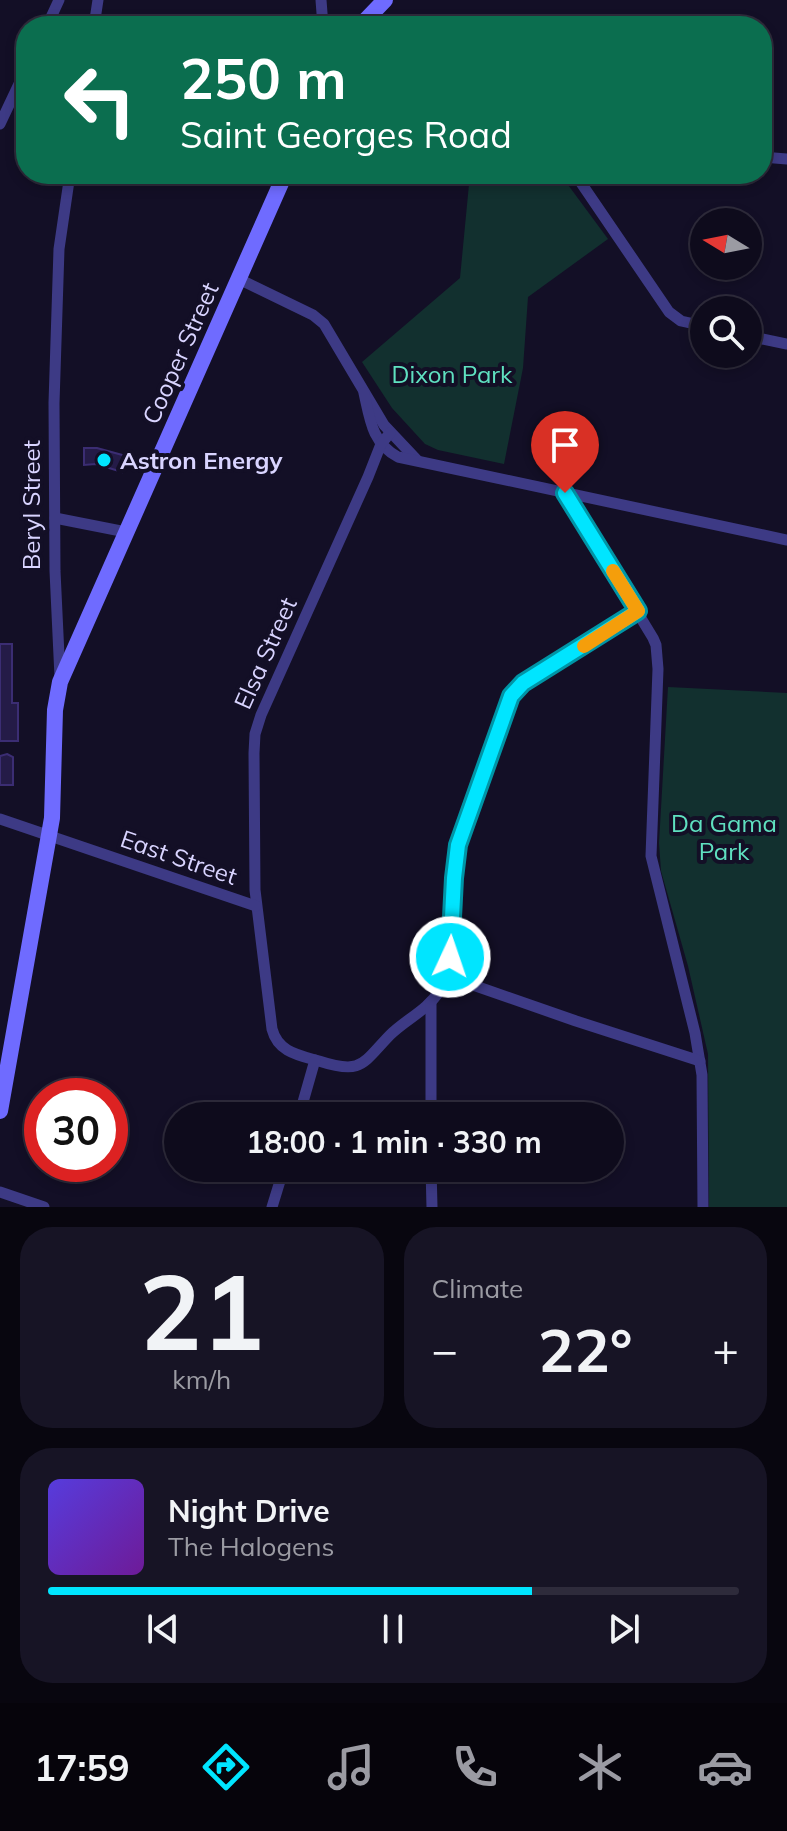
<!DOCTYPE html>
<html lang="en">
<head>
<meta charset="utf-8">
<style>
  body { margin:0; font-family:Mulish,sans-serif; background:#171425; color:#f1f3f6; height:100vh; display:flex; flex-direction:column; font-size:30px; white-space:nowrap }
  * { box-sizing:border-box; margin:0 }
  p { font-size:26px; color:#9b9ba3 }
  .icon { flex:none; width:44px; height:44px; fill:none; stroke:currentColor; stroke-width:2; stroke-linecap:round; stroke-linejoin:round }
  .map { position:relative; height:1207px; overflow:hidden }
  .panel { display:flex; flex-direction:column; gap:20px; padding:20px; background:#08060f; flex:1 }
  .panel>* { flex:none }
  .guide { position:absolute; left:16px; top:16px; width:756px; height:168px; border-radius:32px; box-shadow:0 4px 12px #0003,0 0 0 2px #2e2b3b; background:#0b6e4f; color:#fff; overflow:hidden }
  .needle { width:52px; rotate:280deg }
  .tools { position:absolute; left:690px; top:208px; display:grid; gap:16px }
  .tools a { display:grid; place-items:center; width:72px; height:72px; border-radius:50%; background:#0e0b1c; box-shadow:0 4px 12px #0003,0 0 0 2px #2e2b3b; font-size:40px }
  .speed { position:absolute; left:24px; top:1078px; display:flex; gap:16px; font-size:40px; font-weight:700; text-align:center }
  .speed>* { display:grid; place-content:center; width:104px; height:104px; border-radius:50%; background:#0e0b1c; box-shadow:0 4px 12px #0003,0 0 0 2px #2e2b3b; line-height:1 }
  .speed .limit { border:12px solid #d22; background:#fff; color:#111 }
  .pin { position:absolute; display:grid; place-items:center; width:68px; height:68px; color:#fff; margin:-82px -34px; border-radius:50% 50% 50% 0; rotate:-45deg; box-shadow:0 0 8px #0007 }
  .pin .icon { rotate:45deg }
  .me { position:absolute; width:88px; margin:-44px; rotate:3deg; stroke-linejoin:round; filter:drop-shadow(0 0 6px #0008) }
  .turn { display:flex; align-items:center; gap:28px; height:168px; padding:0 32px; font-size:36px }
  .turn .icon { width:104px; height:104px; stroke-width:2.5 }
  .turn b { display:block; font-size:56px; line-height:68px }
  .big { font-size:60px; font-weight:700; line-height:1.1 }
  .panel .tile { flex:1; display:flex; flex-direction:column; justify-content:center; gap:12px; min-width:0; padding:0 28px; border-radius:32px; background:#171425 }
  .panel .dial { align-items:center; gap:0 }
  .dial b { font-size:104px; line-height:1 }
  .song { display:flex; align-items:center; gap:24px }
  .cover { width:96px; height:96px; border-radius:12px; background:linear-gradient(135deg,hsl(250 70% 55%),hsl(280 70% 35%)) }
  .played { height:8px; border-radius:4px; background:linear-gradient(90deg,#00e5ff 70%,#2e2b3b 70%) }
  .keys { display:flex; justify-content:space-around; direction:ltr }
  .heat { display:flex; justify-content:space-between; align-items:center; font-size:44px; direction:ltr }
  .panel .tiles { flex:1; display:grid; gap:20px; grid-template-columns:1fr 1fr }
  .tile:last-child { grid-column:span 2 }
  .trip { position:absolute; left:164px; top:1102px; width:460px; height:80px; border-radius:40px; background:#0e0b1c; box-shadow:0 4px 12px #0003,0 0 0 2px #2e2b3b; font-weight:700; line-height:80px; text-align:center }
  .menu { display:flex; height:128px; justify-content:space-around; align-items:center; background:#06040b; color:#9b9ba3 }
  .menu .icon { width:56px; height:56px }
  .menu .active { color:#00e5ff }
  .menu b { font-size:36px; color:#f1f3f6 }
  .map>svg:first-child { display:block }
  .green { fill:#12302f }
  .building { fill:#241b47; stroke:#3b2d73; stroke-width:2 }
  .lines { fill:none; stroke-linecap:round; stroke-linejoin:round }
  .street { stroke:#3d3a85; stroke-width:11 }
  .secondary { stroke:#6f6bff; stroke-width:16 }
  .route-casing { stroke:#0095a6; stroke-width:20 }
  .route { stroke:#00e5ff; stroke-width:14 }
  .slow { stroke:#f59e0b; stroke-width:14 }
  .poi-dot { fill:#00e5ff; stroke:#130f26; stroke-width:3 }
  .labels { text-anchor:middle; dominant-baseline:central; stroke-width:8; stroke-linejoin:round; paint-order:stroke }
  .street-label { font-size:24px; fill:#d9d4ff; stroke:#130f26 }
  .park-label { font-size:24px; fill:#5fe0c0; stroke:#130f26 }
  .poi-label { font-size:24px; font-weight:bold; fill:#d9d4ff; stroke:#130f26; text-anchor:start }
</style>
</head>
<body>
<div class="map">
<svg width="787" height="1207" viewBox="0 0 787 1207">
  <rect width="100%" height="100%" fill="#130f26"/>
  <g class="green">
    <polygon points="470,174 560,174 608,239 528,297 523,368 504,464 438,450 425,444 392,408 362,362 460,278"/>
    <polygon points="668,687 787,693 787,1207 709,1207 708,1054 688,966 661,871 659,843"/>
  </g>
  <g class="building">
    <polygon points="84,448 97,448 126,456 122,472 96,464 84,465"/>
    <polygon points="0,644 12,644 12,703 18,703 18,741 0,741"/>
    <polygon points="7,754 13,757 13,785 0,785 0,756"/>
  </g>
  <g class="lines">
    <g class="street">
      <polyline points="321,0 323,26"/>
      <polyline points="47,26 59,0"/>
      <polyline points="94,26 98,0"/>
      <polyline points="0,124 26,69"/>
      <polyline points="762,157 787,159"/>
      <polyline points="575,174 669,312 681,321 704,326"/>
      <polyline points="239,279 313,315 324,324 384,425 417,460"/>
      <polyline points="748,336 787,344"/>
      <path d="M364,393C370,420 372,443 398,457L787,540"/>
      <path d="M390,433L381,444L368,477L261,715L255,734L254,753L255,890L272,1029C278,1052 298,1055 319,1061C362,1075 362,1064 390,1035C406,1019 427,1011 440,990C461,955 446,887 458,846C463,828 470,811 476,794C488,761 499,729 511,696L523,683L638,611"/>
      <polyline points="565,493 653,638 656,645 658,669 651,856 695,1033 702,1075 703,1207"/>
      <polyline points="55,518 126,532"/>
      <polyline points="60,677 55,571 54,403 59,249 70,174"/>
      <polyline points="0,819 256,906"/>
      <polyline points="447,976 576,1021 700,1061"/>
      <polyline points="431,1002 431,1116"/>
      <polyline points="299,1116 315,1060"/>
      <polyline points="431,1168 432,1207"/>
      <polyline points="0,1192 44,1207"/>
      <polyline points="272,1207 284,1168"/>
    </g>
    <g class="secondary">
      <polyline points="360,26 385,0"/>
      <polyline points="0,1111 52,818 55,710 60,682 285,174"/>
    </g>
  </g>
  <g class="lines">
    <defs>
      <polyline id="route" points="450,957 454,878 458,845 511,696 523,683 638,611 565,493"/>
    </defs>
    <use href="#route" class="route-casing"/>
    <use href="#route" class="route"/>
    <polyline class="slow" points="584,646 638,611 613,571"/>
  </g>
  <circle class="poi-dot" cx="104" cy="460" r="8"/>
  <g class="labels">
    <g class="street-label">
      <text transform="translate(180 353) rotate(-66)">Cooper Street</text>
      <text transform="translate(31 505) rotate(-90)">Beryl Street</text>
      <text transform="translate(265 653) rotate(-66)">Elsa Street</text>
      <text transform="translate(179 857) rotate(19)">East Street</text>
    </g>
    <g class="park-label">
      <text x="452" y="374">Dixon Park</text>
      <text x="724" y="823">Da Gama<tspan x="724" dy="28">Park</tspan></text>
    </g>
    <g class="poi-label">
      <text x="120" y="460">Astron Energy</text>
    </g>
  </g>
</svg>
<div class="tools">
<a><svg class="needle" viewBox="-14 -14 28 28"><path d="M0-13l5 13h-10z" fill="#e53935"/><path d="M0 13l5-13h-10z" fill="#9b9ba3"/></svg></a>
<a><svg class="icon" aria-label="search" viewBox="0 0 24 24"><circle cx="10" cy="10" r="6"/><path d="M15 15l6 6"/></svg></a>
</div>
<div class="speed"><div class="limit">30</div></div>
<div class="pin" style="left:565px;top:493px;background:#d93025"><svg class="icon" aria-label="arrive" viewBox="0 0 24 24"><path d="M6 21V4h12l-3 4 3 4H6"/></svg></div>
<svg class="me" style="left:450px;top:957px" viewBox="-20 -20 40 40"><circle r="17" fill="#00e5ff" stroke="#fff" stroke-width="3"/><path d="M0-11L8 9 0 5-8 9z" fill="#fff"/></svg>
<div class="trip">18:00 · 1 min · 330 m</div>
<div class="guide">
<div class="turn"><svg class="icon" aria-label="left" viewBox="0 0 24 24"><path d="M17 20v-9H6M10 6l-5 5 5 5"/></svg><div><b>250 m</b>Saint Georges Road</div></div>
</div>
</div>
<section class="panel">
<div class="tiles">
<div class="tile dial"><b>21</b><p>km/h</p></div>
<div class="tile"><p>Climate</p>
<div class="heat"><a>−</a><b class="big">22°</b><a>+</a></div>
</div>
<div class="tile">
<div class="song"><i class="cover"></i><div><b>Night Drive</b><p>The Halogens</p></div></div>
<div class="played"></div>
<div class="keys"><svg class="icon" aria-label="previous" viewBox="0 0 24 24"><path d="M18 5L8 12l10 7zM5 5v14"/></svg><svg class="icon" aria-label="pause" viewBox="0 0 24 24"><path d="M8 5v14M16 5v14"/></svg><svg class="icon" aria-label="next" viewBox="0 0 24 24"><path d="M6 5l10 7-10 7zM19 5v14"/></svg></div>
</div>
</div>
</section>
<nav class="menu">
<b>17:59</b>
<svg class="icon active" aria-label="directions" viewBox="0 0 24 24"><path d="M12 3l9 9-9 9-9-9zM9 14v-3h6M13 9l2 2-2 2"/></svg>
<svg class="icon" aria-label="music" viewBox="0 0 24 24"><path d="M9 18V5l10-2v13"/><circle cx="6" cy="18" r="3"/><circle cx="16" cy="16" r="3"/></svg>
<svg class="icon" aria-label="phone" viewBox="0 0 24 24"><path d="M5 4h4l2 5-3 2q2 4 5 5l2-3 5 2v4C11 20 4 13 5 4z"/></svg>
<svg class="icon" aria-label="climate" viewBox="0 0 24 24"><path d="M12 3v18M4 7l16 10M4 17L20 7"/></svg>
<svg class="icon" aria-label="car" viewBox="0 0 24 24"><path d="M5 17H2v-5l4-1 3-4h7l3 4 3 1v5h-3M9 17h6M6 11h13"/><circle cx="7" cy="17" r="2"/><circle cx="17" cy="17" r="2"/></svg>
</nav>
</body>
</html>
